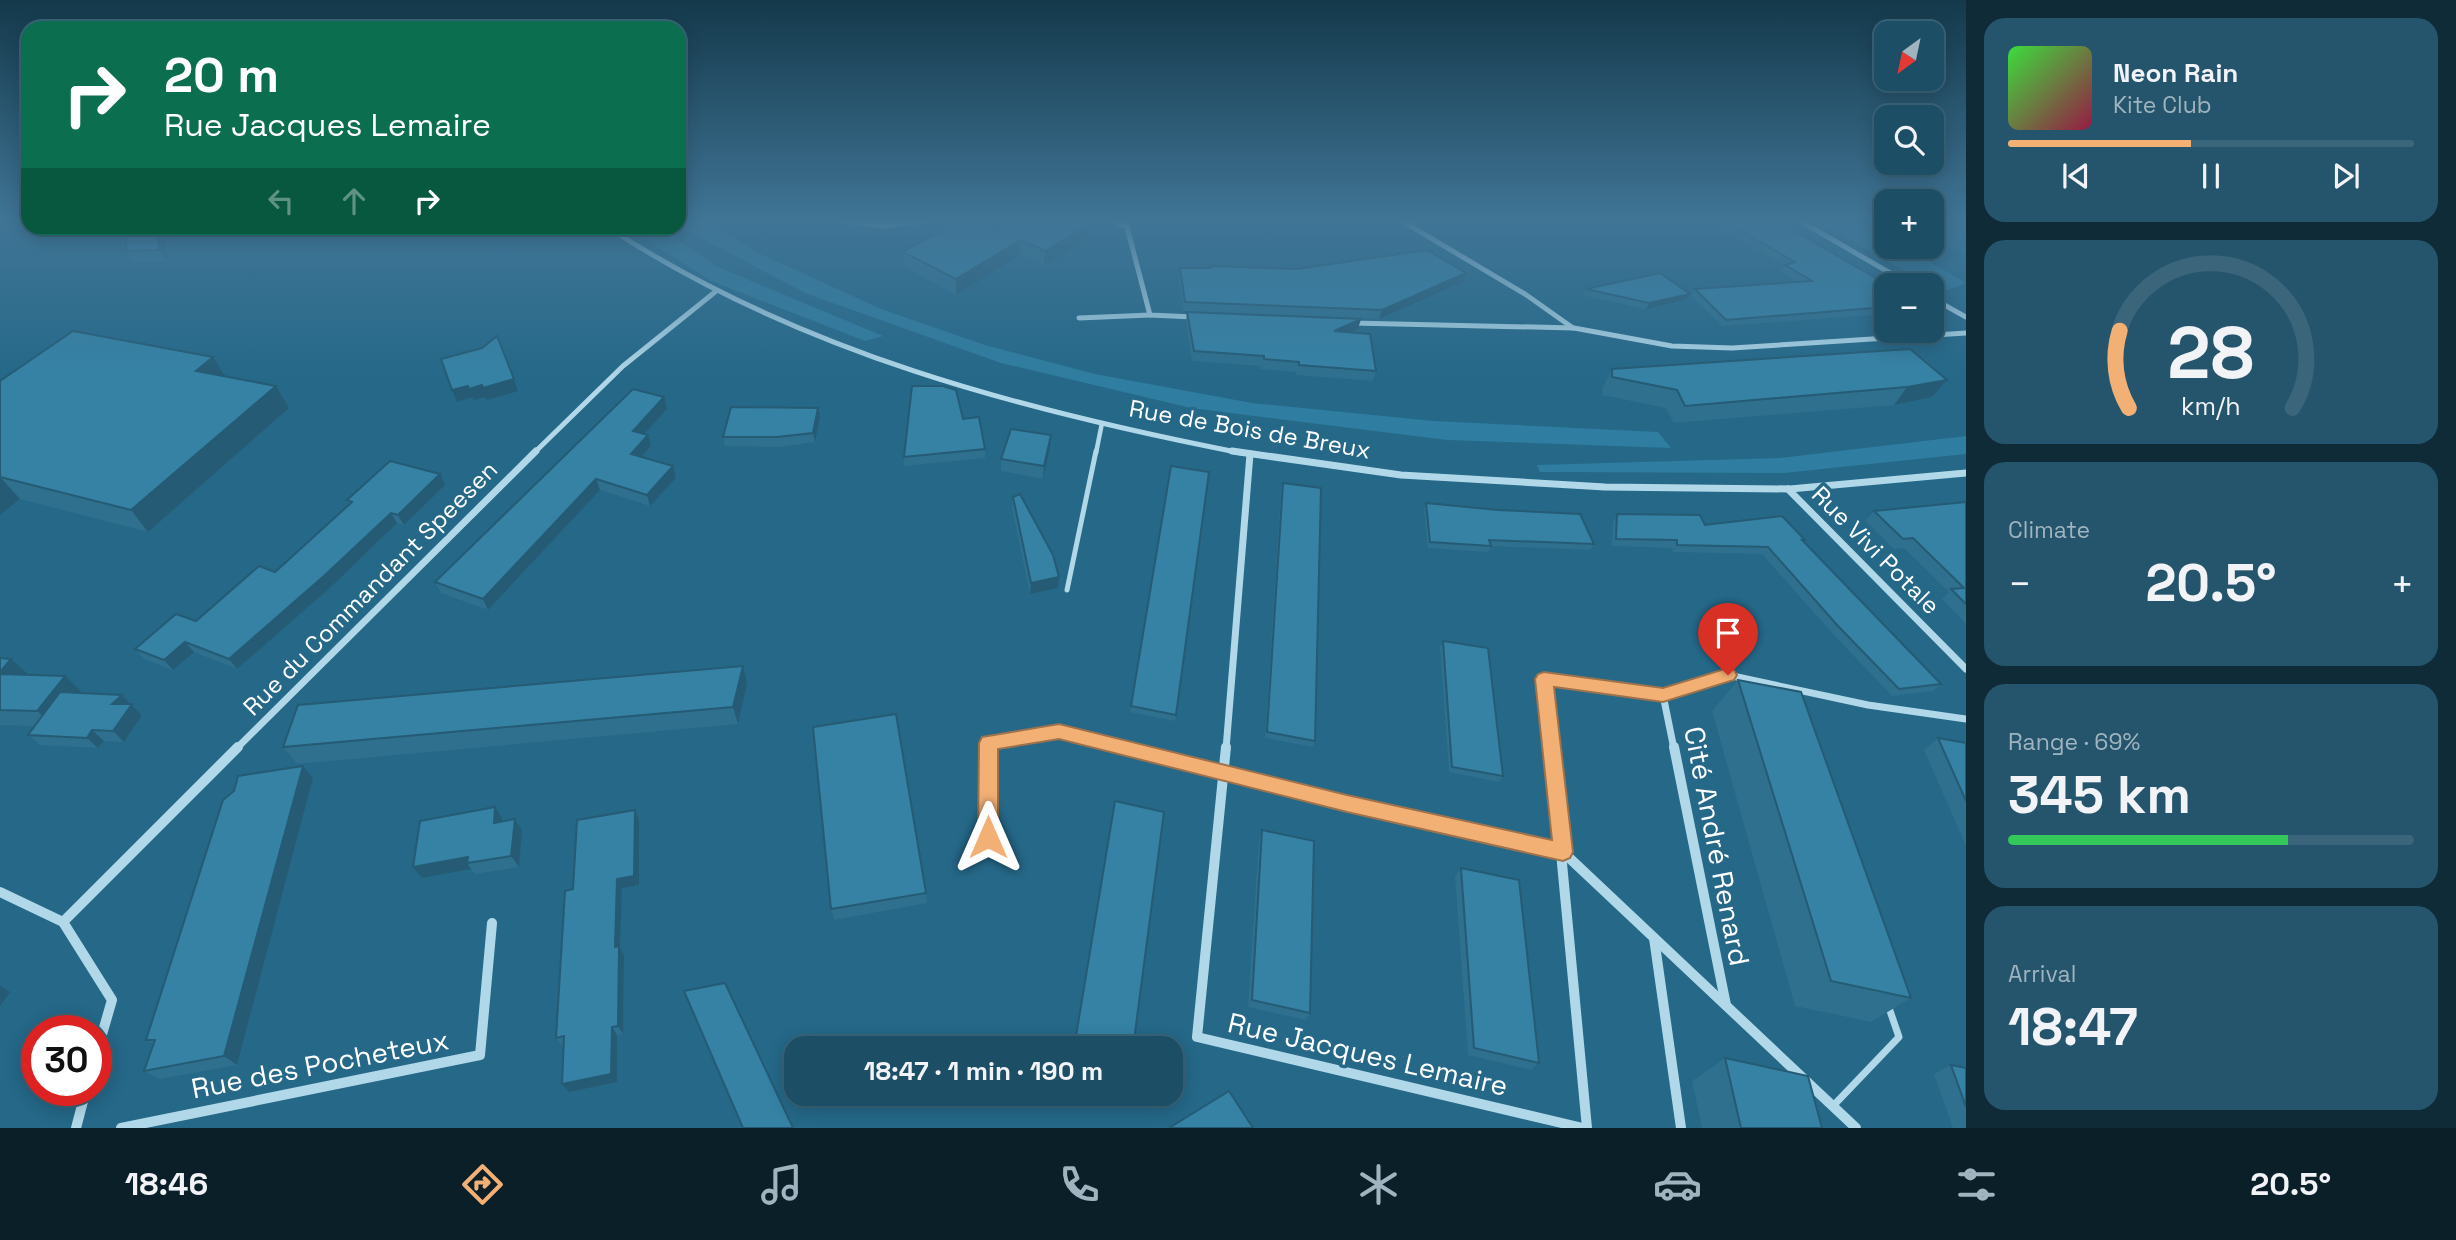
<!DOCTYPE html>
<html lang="en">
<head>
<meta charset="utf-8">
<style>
  body { margin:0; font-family:"Space Grotesk",sans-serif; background:#25556c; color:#f1f3f6; height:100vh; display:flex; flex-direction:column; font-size:26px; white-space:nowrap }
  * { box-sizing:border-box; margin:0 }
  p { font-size:23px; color:#a0b4bf }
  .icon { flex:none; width:38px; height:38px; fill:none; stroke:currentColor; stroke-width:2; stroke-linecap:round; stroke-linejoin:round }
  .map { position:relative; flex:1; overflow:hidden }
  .panel { display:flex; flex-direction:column; gap:18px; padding:18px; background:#0f2b38; width:490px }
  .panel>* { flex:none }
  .hud { position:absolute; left:21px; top:21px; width:665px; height:214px; border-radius:21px; box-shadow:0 4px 18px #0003,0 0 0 2px #3a657a; background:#0b6e4f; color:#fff; overflow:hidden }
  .needle { width:46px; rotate:213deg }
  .tools { position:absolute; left:1874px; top:21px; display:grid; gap:14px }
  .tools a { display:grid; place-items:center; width:70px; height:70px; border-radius:14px; background:#1c4e66; box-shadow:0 4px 18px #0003,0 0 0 2px #3a657a; font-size:35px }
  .speed { position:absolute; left:21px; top:1015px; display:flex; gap:14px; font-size:35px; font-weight:700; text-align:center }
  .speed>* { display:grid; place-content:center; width:91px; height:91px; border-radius:50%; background:#1c4e66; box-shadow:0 4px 18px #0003,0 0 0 2px #3a657a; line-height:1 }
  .speed .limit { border:10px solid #d22; background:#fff; color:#111 }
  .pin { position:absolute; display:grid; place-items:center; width:60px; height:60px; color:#fff; margin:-72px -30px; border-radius:50% 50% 50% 0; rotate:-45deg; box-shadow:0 0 7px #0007 }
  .pin .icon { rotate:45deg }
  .me { position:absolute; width:77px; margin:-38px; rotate:0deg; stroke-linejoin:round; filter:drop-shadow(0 0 5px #0008) }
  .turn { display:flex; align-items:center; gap:24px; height:147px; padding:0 28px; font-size:32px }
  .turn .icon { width:91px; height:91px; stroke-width:2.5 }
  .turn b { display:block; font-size:49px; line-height:60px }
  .lanes { display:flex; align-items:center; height:66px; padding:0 28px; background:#0003; justify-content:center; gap:35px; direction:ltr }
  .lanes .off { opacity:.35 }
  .big { font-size:52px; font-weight:800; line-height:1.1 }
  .panel .card { flex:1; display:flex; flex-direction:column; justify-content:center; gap:10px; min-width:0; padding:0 24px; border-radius:21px; background:#25556c }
  .panel .dial { align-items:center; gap:0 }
  .dial svg { height:182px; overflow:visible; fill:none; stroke:#3a657a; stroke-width:7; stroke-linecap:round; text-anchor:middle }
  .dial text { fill:#f1f3f6; stroke:none }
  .song { display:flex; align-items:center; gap:21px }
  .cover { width:84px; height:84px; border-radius:10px; background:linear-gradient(135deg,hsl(120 70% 55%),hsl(340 70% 35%)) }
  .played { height:7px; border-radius:4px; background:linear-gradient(90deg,#f3b075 45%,#3a657a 45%) }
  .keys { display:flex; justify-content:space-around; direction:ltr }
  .heat { display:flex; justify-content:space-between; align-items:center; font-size:38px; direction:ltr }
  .charge { height:10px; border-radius:5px; background:linear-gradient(90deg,#34c759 69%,#3a657a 0) }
  .trip { position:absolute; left:784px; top:1036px; width:399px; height:70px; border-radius:21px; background:#1c4e66; box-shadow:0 4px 18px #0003,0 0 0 2px #3a657a; font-weight:800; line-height:70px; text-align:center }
  .dock { display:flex; height:112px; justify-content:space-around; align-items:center; background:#0b1f29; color:#a0b4bf }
  .dock .icon { width:49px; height:49px }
  .dock .on { color:#f3b075 }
  .dock b { font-size:32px; color:#f1f3f6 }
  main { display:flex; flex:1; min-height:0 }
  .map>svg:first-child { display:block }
  .green { fill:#2f7da0 }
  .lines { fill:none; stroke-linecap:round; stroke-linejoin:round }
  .lane-far2 { stroke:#b1d8e9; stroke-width:4.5 }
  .lane-far1 { stroke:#b1d8e9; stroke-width:5 }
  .lane { stroke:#b1d8e9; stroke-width:7 }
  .street-far2 { stroke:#b1d8e9; stroke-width:5 }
  .street-far1 { stroke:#b1d8e9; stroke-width:7 }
  .street { stroke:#b1d8e9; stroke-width:10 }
  .wall { fill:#2e708e }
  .shaded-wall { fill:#255b74 }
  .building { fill:#3582a5; stroke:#255b74; stroke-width:2 }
  .route { fill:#f3b075; stroke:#9e724c; stroke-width:2 }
  .labels { text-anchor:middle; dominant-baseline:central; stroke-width:7; stroke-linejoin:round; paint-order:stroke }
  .street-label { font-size:24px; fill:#fff; stroke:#256888 }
  .near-street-label { font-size:28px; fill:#fff; stroke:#256888 }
</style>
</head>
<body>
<main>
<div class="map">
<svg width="1966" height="1128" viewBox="0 0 1966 1128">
  <rect width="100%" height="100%" fill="#256888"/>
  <g class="green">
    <polygon points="679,221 707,221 756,252 881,309 985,345 1095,374 1252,403 1434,421 1658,432 1671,448 1447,440 1191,408 1001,363 805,293 679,226"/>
    <polygon points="1817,221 1861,221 1886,236 1886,247 1905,247 1966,283 1942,292"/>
    <polygon points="628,228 659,228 720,268 883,336 865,341 711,281"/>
    <polygon points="1966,436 1966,454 1784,473 1540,472 1537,465 1780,458"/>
  </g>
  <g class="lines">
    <polyline class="lane-far2" points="1096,453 1102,423"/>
    <polyline class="lane-far1" points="1067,590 1096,451"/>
    <polyline class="lane" points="1833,1106 1899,1037 1888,1005"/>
    <g class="street-far2">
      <polyline points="845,221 884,226 923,221"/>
      <polyline points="1115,221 1127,227 1150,315 1194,317"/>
      <polyline points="1402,221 1525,294 1573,328"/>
      <polyline points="1800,221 1911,285"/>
      <path d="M609,228C799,352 1021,410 1241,453"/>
      <polyline points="1932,298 1966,317"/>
      <polyline points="1079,318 1150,315"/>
      <polyline points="1353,323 1574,328 1672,346 1732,348 1966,333"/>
      <polyline points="534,453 623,366 715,292"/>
    </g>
    <g class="street-far1">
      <polyline points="1232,451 1401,475 1605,487 1790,489 1966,473"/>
      <polyline points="1788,489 1966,669"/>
      <polyline points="1663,695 1674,749"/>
      <polyline points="236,749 536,451"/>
      <polyline points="988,749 988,742 1059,732 1127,749"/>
      <polyline points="1226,749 1250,454"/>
      <polyline points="1552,749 1544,679 1663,695 1728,675 1868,705 1966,719"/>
    </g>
    <g class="street">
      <polyline points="988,747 988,837"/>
      <polyline points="1120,747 1397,815 1563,852 1856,1128"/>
      <polyline points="1226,747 1197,1037 1583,1128"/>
      <polyline points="1551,747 1587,1128"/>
      <polyline points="1674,747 1726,1005"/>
      <polyline points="0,892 63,922 112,1000 96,1055"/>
      <polyline points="63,922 238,747"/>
      <polyline points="1654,938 1681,1128"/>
      <polyline points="76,1128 86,1090"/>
      <polyline points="121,1128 480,1055 492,923"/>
    </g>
  </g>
  <g class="wall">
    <polygon points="1709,221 1777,221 1886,285 1886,314 1722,326 1691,296 1695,289 1798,282 1781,271 1785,266"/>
    <polygon points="1932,221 1966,221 1966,255 1932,242"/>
    <polygon points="1089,224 1088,239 1044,266 1020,255 956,295 904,267 903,252 999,230"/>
    <polygon points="127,228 165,228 167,262 134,263 126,251"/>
    <polygon points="535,228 574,228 549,238"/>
    <polygon points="1211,266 1297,269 1466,273 1463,282 1379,319 1184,311 1178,277 1180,268 1210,268"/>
    <polygon points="1586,289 1686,300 1646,309 1583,295"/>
    <polygon points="1187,312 1358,329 1351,332 1376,371 1373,381 1296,375 1296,372 1261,369 1261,366 1192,361 1186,322"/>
    <polygon points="213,357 226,377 276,386 289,408 148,532 20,499 0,515 0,381"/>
    <polygon points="1612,369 1947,380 1932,397 1894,405 1674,423 1666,408 1602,395 1603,387"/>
    <polygon points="667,409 644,434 651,446 641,457 673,466 676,478 650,506 600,490 488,610 441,593 435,582"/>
    <polygon points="820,417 815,442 779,447 725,446 723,437"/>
    <polygon points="963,419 985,449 985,458 904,466 904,457"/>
    <polygon points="1050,448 1043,479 1001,471 1001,459"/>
    <polygon points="1171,466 1176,715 1175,721 1130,712"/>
    <polygon points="1283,483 1315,741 1313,747 1265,738 1281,489"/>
    <polygon points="445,485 404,525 397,523 332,586 237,669 194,652 173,670 144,659 135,649 196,621 275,572 349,504 347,500"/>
    <polygon points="1013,497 1059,577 1058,588 1030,594 1012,508"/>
    <polygon points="1966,502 1966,624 1942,599 1949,592 1904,548 1894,549 1865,521 1874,511"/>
    <polygon points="1426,503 1594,544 1590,550 1491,546 1488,552 1428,548 1424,509"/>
    <polygon points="1617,514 1705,525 1805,540 1804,542 1941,684 1933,691 1892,696 1832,633 1762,554 1673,552 1672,548 1612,546 1613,522"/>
    <polygon points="1443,641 1503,776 1499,782 1449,772 1440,647"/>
    <polygon points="0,658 11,659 28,674 81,691 79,693 122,695 142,715 124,742 104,741 98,748 40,745 28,735 34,726 0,725"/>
    <polygon points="1738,680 1911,998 1871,1022 1795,1006 1712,711"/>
    <polygon points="747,684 738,724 297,764 283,747"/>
    <polygon points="1938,738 1966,743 1966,846 1924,750"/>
    <polygon points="313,778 237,1065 159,1079 144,1071 153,1044 146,1040"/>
    <polygon points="495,807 502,818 502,821 515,819 522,831 519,867 475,874 471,869 422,878"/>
    <polygon points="635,810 639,820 639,885 622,888 620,947 624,955 623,1034 617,1035 617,1082 569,1092 562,1084 564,1045 562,1046 556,1038 573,889"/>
    <polygon points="1262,830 1310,1013 1306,1020 1248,1007 1259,838"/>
    <polygon points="1461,868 1539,1063 1531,1070 1468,1055 1455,876"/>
    <polygon points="926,893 927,903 834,920 831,909"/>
    <polygon points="1725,1058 1822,1128 1702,1128 1692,1081"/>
    <polygon points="1951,1065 1966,1068 1966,1128 1953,1128 1934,1074"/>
  </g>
  <g class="shaded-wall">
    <polygon points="0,221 14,221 13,226 0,229"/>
    <polygon points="1089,224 1088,239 1044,266 1045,251"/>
    <polygon points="158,228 165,228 167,262 159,250"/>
    <polygon points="558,228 574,228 549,238 547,232"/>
    <polygon points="1021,240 1020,255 956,295 956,279"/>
    <polygon points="1466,273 1463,282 1379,319 1382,310"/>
    <polygon points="1690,294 1686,300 1646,309 1649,303"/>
    <polygon points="1361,319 1358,329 1331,341 1334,331"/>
    <polygon points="497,336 518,391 487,400 486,397 474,400 473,397 457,402 452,390"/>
    <polygon points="213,357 227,379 196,371"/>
    <polygon points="1947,380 1932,397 1894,405 1907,387"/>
    <polygon points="276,386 289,408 148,532 131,510"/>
    <polygon points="664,397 667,409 637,442 633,431"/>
    <polygon points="818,408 820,417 815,442 813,433"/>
    <polygon points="648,435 651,446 634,465 631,454"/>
    <polygon points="1051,435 1050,448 1043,479 1044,466"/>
    <polygon points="673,466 676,478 650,506 647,495"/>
    <polygon points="440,474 445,485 404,525 398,515"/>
    <polygon points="0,477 20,499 0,515"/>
    <polygon points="596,479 600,490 488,610 483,599"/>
    <polygon points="391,513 397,523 332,586 237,669 229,659"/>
    <polygon points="1059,577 1058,588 1030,594 1031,583"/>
    <polygon points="185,642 194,652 173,670 164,660"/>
    <polygon points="11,659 28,674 0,676 0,672"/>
    <polygon points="743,666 747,684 738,724 733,707"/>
    <polygon points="65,676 81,691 55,727 37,711"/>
    <polygon points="122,695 142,715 124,742 113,731 112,704"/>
    <polygon points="92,730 104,741 98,748 87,738"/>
    <polygon points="303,766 313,778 237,1065 224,1056"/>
    <polygon points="495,807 502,818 501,834 494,823"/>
    <polygon points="635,810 639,820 639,885 622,888 620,947 624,955 623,1034 618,1026 615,947 617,879"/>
    <polygon points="515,819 522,831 519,867 511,856"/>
    <polygon points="468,857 467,863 471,869 422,878 413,867"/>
    <polygon points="0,986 10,992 0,1006"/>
    <polygon points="612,1027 617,1035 617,1082 569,1092 562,1084"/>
  </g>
  <g class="building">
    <polygon points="958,221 978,221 999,230 1014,221 1084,221 1089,224 1045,251 1021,240 956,279 903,252"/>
    <polygon points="1724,221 1777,221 1888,285 1886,285 1886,307 1726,320 1695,289 1812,281 1785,265 1795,262"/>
    <polygon points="1951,221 1966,221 1966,227"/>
    <polygon points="127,228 158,228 159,250 126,251"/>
    <polygon points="541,228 558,228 547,232"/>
    <polygon points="1427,250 1466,273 1382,310 1185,302 1180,268 1211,268 1211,266 1297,269"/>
    <polygon points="1660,273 1690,294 1649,303 1586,289"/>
    <polygon points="1187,312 1361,319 1334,331 1370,334 1376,371 1299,365 1299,362 1264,359 1264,356 1194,351"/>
    <polygon points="73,331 213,357 196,371 276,386 131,510 0,477 0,381"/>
    <polygon points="497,336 514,379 483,388 482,385 469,389 468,386 452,390 441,359 482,348"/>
    <polygon points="1910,349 1947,380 1907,387 1685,406 1677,390 1612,377 1612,369"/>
    <polygon points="912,386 943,386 956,390 963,419 979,417 985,449 904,457"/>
    <polygon points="633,389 664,397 633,431 648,435 631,454 673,466 647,495 596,479 483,599 435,582"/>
    <polygon points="731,407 818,408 813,433 777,437 723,437"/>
    <polygon points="1011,429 1051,435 1044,466 1001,459"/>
    <polygon points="390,461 440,474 398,515 391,513 325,575 229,659 185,642 164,660 135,649 176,614 196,621 259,566 275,572 352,502 347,500"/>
    <polygon points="1171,466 1209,472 1176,715 1131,706"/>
    <polygon points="1283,483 1321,488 1315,741 1267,732"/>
    <polygon points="1020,494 1053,555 1059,577 1031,583 1013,497"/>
    <polygon points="1966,502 1966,604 1951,589 1964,588 1913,538 1903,539 1874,511"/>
    <polygon points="1426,503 1498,510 1580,514 1594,544 1489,540 1491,546 1430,542"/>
    <polygon points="1617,514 1700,515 1705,525 1782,516 1805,540 1802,540 1941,684 1899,689 1838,626 1768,547 1677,545 1677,540 1616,539"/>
    <polygon points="1443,641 1488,648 1503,776 1452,767"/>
    <polygon points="0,658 11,659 0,672"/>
    <polygon points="743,666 733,707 283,747 298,705"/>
    <polygon points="0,674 65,676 37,711 0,710"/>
    <polygon points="1738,680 1801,692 1911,998 1831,981"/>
    <polygon points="60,692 122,695 112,704 132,704 113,731 92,730 87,738 28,735"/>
    <polygon points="896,714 926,893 831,909 813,727"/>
    <polygon points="1938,738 1966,743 1966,801"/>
    <polygon points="303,766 224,1056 144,1071 155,1040 146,1040 223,800 234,791 238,776"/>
    <polygon points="1115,801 1164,812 1133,1048 1074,1048"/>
    <polygon points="495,807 494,823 515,819 511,856 467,863 468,857 413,867 420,821"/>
    <polygon points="635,810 634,876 617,879 615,947 619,946 618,1026 612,1027 611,1074 562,1084 564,1036 556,1038 565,891 573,889 577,820"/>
    <polygon points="1262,830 1314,841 1310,1013 1252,1000"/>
    <polygon points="1461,868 1519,880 1539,1063 1474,1048"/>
    <polygon points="725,983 793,1128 743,1128 684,991"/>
    <polygon points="1725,1058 1808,1076 1822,1128 1741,1128"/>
    <polygon points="1951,1065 1966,1068 1966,1107"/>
    <polygon points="1229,1091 1253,1128 1169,1128"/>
  </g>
  <linearGradient id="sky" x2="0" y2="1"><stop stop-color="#14394b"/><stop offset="0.58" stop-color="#407596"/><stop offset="1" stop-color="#407596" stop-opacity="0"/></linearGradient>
  <rect width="1966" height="379" fill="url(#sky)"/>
  <polygon class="route" points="1728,668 1734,670 1737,675 1734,680 1663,702 1554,687 1573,852 1570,858 1563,861 1347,812 1059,739 998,749 998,837 995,843 988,846 981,843 978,837 979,743 982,737 1059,724 1347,795 1552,840 1535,679 1538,674 1544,672 1663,688"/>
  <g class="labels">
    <g class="street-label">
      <text transform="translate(1250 429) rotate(10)">Rue de Bois de Breux</text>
      <text transform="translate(1876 550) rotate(45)">Rue Vivi Potale</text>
      <text transform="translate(370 588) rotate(-45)">Rue du Commandant Speesen</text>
    </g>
    <g class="near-street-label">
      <text transform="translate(1717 846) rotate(79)">Cité André Renard</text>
      <text transform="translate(1368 1054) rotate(13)">Rue Jacques Lemaire</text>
      <text transform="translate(320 1064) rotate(-11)">Rue des Pocheteux</text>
    </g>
  </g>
</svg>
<div class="tools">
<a><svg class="needle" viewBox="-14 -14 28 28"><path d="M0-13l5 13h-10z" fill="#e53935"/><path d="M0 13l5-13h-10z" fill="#a0b4bf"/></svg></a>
<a><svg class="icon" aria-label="search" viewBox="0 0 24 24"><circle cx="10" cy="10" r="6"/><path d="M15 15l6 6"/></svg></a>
<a>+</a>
<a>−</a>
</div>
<div class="speed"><div class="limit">30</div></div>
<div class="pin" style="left:1728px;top:675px;background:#d93025"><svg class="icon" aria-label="arrive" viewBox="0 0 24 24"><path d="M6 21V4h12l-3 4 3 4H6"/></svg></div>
<svg class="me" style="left:988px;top:837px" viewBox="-20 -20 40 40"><path d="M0-17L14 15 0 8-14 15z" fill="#f3b075" stroke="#fff" stroke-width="4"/></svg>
<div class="trip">18:47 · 1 min · 190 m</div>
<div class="hud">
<div class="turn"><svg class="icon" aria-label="right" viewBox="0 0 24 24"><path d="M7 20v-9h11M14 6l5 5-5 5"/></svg><div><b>20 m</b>Rue Jacques Lemaire</div></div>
<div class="lanes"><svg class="icon off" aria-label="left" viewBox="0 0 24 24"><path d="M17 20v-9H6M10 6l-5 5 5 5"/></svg><svg class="icon off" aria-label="ahead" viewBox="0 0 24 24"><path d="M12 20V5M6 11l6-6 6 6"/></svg><svg class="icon" aria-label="right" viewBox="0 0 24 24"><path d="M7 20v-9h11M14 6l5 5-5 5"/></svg></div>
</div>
</div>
<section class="panel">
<div class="card">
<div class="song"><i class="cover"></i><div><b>Neon Rain</b><p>Kite Club</p></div></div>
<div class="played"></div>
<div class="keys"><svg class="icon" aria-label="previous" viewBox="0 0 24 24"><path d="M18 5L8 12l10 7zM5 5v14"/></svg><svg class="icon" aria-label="pause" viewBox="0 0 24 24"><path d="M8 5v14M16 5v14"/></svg><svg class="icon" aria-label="next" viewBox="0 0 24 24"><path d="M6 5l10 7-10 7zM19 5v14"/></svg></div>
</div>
<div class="card dial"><svg viewBox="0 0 100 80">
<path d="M14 69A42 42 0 1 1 86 69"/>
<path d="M14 69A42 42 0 0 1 10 35" stroke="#f3b075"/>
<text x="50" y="56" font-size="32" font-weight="700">28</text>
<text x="50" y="72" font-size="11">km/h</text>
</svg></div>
<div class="card"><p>Climate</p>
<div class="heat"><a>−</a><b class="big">20.5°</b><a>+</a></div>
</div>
<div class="card"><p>Range · 69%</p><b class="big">345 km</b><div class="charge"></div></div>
<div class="card"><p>Arrival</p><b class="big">18:47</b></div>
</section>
</main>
<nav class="dock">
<b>18:46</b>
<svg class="icon on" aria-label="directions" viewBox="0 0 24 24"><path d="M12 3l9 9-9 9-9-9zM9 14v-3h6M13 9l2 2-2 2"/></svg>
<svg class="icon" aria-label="music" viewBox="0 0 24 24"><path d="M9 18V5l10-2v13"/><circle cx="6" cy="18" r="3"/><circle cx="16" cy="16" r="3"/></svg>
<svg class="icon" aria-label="phone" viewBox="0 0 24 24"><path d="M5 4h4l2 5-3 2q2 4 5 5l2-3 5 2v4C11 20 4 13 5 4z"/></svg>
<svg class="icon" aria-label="climate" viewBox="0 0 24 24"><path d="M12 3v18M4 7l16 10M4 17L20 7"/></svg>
<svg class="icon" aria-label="car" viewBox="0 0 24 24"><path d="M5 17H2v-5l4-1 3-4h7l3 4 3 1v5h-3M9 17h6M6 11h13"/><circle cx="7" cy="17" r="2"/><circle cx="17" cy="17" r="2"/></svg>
<svg class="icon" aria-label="filters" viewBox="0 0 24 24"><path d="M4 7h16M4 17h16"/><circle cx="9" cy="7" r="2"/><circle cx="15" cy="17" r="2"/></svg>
<b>20.5°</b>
</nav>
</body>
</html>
